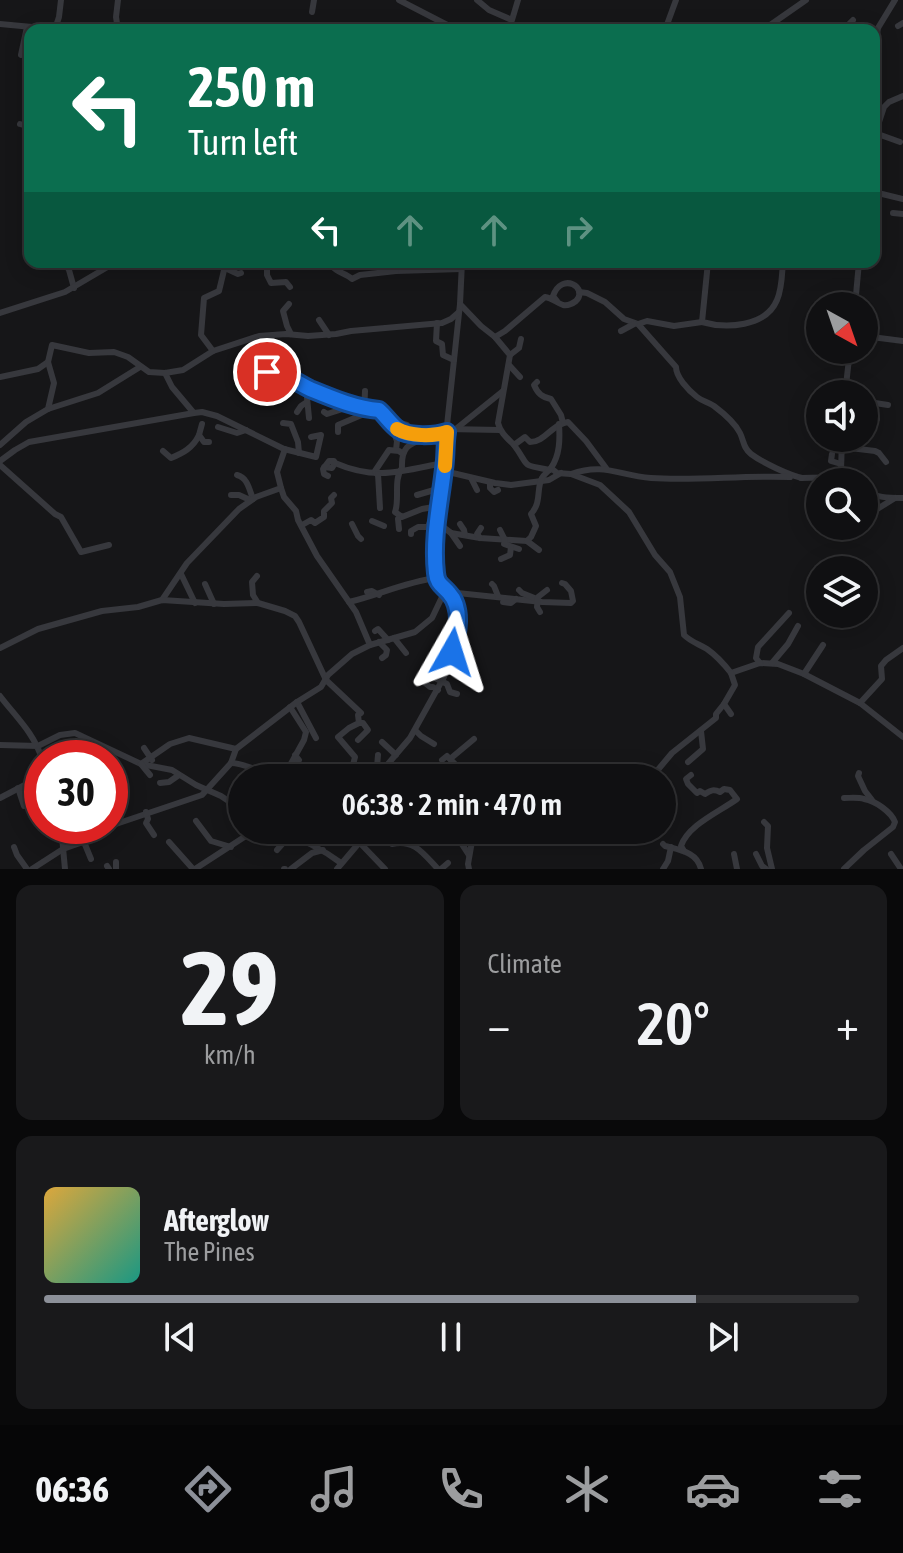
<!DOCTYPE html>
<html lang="en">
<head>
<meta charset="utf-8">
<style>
  body { margin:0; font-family:"Asap Condensed",sans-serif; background:#19191b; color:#f1f3f6; height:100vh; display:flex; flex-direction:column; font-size:30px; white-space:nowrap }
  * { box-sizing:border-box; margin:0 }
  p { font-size:26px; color:#9c9d9f }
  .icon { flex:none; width:44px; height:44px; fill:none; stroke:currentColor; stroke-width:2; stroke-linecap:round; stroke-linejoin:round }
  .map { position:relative; height:869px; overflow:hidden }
  .details { display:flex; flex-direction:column; gap:16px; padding:16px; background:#09090a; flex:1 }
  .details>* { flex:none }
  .top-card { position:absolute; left:24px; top:24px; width:856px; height:244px; border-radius:16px; box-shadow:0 4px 20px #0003,0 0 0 2px #303032; background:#0b6e4f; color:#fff; overflow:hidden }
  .needle { width:52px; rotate:140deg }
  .controls { position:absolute; left:806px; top:292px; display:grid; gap:16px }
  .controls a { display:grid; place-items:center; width:72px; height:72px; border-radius:50%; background:#101012; box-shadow:0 4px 20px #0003,0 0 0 2px #303032; font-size:40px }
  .speed { position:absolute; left:24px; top:740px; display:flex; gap:16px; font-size:40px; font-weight:700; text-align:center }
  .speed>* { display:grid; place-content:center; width:104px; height:104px; border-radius:50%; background:#101012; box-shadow:0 4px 20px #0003,0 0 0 2px #303032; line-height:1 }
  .speed .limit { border:12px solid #d22; background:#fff; color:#111 }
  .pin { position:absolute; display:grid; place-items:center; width:68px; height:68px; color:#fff; margin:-34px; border:4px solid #fff; border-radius:50%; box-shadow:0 2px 8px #0007 }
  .me { position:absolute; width:88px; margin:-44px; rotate:6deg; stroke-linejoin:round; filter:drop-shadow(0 0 6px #0008) }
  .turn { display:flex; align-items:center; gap:28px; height:168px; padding:0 32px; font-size:36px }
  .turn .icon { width:104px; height:104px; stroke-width:2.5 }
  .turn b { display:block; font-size:56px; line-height:68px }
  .lanes { display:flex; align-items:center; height:76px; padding:0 32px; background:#0003; justify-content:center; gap:40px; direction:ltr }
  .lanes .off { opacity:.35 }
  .big { font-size:60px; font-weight:600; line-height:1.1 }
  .details .card { flex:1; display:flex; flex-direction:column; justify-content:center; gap:12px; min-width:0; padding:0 28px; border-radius:16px; background:#19191b }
  .details .dial { align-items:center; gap:0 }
  .dial b { font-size:104px; line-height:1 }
  .song { display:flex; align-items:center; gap:24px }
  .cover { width:96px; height:96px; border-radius:12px; background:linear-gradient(135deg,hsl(40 70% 55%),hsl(170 70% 35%)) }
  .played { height:8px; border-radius:4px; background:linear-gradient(90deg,#8c9099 80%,#303032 80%) }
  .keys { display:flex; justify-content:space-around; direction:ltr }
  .heat { display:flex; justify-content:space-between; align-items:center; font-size:44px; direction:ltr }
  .details .tiles { flex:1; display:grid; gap:16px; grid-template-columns:1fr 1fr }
  .card:last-child { grid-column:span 2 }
  .trip { position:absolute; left:228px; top:764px; width:448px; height:80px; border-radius:40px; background:#101012; box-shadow:0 4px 20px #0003,0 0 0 2px #303032; font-weight:600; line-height:80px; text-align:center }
  .dock { display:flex; height:128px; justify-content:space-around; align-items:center; background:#060607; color:#9c9d9f }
  .dock .icon { width:56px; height:56px }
  .dock .active { color:#8c9099 }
  .dock b { font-size:36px; color:#f1f3f6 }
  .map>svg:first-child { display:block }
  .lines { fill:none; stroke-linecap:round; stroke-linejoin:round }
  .street { stroke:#37383d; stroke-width:6 }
  .route-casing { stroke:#114b97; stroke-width:20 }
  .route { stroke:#1a73e8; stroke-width:14 }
  .slow { stroke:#f59e0b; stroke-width:14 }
</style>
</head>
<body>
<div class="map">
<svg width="903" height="869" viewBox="0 0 903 869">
  <rect width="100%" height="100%" fill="#161618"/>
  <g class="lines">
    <g class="street">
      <polyline points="399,0 457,30"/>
      <polyline points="477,0 489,10 512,20 518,0"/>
      <polyline points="312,12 314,0"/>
      <polyline points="0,24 64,30"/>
      <polyline points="898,26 903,23"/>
      <polyline points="55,29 59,17 61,0"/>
      <polyline points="118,30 116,17 118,0"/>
      <polyline points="665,30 676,0"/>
      <polyline points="763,30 806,0"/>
      <polyline points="843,30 853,20"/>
      <polyline points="874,53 878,28 895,0"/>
      <polyline points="21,55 27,27"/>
      <polyline points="20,124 30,127"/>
      <polyline points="875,133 900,142"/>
      <polyline points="874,137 884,107 889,102 903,96"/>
      <polyline points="874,192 903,199"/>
      <polyline points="893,213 903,214"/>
      <polyline points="64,262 69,270 74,288"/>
      <polyline points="267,262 267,275 271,283 286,282 290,287"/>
      <polyline points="392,262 396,271 461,269"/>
      <path d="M462,262L460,304L481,326L495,337L505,331L545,297C552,298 557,303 563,305C568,306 572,304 576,301C589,288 562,271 553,296L557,301"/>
      <path d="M708,262L702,322C726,329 766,327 777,300C782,289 782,274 783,262"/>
      <path d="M333,267C338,273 346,273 352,279L360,275L396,271"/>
      <polyline points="225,268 238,274 241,273"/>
      <path d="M579,292L587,293L605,302L624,319L638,324L676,367C676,377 688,390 697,397C702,401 708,402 714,406C722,412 735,423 740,433C744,441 743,448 751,454C763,463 789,475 802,478"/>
      <polyline points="835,300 855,304"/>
      <polyline points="289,304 283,311 287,326 291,334"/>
      <path d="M460,304L445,444C445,453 445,461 444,470C441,493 427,565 439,584C441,587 444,589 448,592L542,602L571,603L573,601L571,591L565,584L562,583"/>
      <polyline points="855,306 859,262"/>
      <polyline points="0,313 65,292 116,262"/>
      <polyline points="319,320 329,335"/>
      <polyline points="437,323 436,341 442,344 443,355 454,360"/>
      <polyline points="864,323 868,323"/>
      <polyline points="638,324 647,321 674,326 702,322"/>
      <polyline points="621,331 634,324"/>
      <polyline points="864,336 903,341"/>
      <path d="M495,337L510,355L498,423C500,432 507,438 514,445L525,437L530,442C545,442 552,424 568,422L586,441L606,468"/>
      <polyline points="213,351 201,335 204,298 219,291 226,262"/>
      <polyline points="510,355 519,348 521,339"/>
      <polyline points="509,365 520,377"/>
      <polyline points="165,373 172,387 193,412"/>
      <polyline points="0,377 38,369 48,362"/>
      <path d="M537,382L534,385C538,394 542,397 551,399L561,415L563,423"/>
      <polyline points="265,383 267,372 294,379 308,388 355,407 379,410 391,423 400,423 407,425 410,433 433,435 447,432"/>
      <polyline points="306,387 309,418"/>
      <polyline points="845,390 857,394"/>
      <polyline points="845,394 850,350"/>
      <polyline points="864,398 875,403 888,405"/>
      <polyline points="48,409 54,383 48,362 52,345 89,353 114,352 128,357 149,372 165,373 183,370 213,351 259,336 286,334 308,336 336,334 351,331 442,323 451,319 459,312"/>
      <polyline points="297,412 301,406 307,402"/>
      <polyline points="324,412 327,414 352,406"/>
      <polyline points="283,423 291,424 298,442 299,453"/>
      <polyline points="391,423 396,429 407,434 410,433 411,435"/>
      <polyline points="202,424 199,435 204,442 209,442"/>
      <polyline points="218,427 237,433 246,430"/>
      <polyline points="392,427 397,441 396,450"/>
      <polyline points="457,428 503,391"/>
      <polyline points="447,429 500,430"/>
      <polyline points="864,429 871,426 874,419 877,419"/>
      <polyline points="338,432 338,425 364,414 365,391"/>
      <path d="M430,436C411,444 401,444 402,468C393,480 400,499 395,512L402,517L422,509L439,506"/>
      <polyline points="842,438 841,471 845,477"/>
      <polyline points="0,445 26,422 48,409 98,393 140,367"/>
      <path d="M514,445C531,468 519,464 550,470"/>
      <polyline points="842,447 875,451 879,453 886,462"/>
      <path d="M163,451L171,458C183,453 193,448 199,435"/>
      <polyline points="832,454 831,461 841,464"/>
      <polyline points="0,461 15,450 29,442 194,413 202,412 217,416 284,449 316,457 321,435 311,437"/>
      <polyline points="0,465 55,514 61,517 81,552 109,545"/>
      <path d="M324,467L332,468L335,463C374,480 399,472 438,464L445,466"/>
      <path d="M551,468L557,473L571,474L600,485L629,512L655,555L670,572L680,597L684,635C691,642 699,644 707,649C717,656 724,664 731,673L760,663L778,664L804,674L860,703L903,737"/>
      <polyline points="444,471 495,483 511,485 549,480 561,473"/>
      <polyline points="377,474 375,471 389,450 399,451 403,454"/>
      <polyline points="378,474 380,508"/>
      <path d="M571,474C605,462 619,476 651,478C697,481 743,475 790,477"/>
      <path d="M237,475C248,478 249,489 253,499"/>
      <polyline points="328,476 324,474 323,469 329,461 334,461 335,463"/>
      <polyline points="471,478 477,490"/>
      <polyline points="801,478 845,477 855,482"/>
      <polyline points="490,482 490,488 494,492 498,490"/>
      <polyline points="281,488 284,497 296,511 298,520 317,556 356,612 370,645"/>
      <path d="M864,489C875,498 889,498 903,498"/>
      <polyline points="231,495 239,495 250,500"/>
      <polyline points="417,495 441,488"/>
      <polyline points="870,510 874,511 895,498"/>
      <polyline points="398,519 399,529"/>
      <polyline points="372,521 384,526"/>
      <path d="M438,523L451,533L480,538L527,541L531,537L536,526L531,514C542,502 536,489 542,478C544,474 548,472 551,468C560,455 560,439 559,424"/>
      <polyline points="352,524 358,536 361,539"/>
      <polyline points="460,524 464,530 465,535"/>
      <polyline points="302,525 311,520 315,523 324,517 324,511 332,503 331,498 334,495"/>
      <polyline points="500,530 505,540 504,544 519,549"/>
      <polyline points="451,533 460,546"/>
      <polyline points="411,534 411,531 418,527 428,527 432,516 438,516"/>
      <polyline points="480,538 477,534 481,528"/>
      <polyline points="527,541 539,550"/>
      <polyline points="501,559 510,555 511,547"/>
      <polyline points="181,574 195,603"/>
      <polyline points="257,576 252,582 253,595 258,603"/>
      <polyline points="205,584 214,604"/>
      <polyline points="492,584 494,586 498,596"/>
      <polyline points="519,590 522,593 537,599"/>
      <polyline points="367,592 372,591 379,595"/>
      <polyline points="456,597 462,605"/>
      <polyline points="162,600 187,563 239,509 256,497 281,488 277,472 285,449"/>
      <path d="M349,602C378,595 406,582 436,578"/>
      <polyline points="503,602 511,603 516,599"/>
      <polyline points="540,612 537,607 538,597 547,590"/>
      <polyline points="375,631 378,629 388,640"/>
      <polyline points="394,638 406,653"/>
      <polyline points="379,642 387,650 386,655 382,658"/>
      <polyline points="0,648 38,629 102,611 138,607 162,600 224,604 258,603 285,611 295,616 299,622 326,680 361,713 358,715 359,723 349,728 338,737 355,757 353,765 350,768 358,778"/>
      <polyline points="760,663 756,658 758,647 789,613"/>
      <polyline points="772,663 788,644 798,626"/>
      <polyline points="731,673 735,685 724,704 731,714"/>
      <polyline points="804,674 823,645"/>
      <polyline points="438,690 433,687 430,687 425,683 429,675 447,684 450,692 457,694"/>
      <path d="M0,696C16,717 34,733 42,759"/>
      <polyline points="297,702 316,738"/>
      <polyline points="860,703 882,679 881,666 886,660 903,648"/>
      <polyline points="415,730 421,736 434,744"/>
      <polyline points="358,740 368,730 363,723 359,723"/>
      <polyline points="382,742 396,755"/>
      <polyline points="0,745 38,746 60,735 75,733 141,764 172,770 196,785 221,796 242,810"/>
      <polyline points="144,748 152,760"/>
      <polyline points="378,755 377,767 379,773"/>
      <polyline points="450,759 474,739"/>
      <polyline points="442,760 447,756 469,778"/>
      <polyline points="688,762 703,749 701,731"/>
      <path d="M231,763C241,763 267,773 275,778"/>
      <polyline points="141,764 170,744 189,738 236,749"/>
      <polyline points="141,764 150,775"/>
      <polyline points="859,773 858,776 865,791 872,800"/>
      <polyline points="284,777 300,774 293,765 299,760 295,755"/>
      <polyline points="283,778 304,740 306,732 290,707"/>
      <polyline points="376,778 410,738 444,677 456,641 458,629 458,618 451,596 448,592"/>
      <polyline points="651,778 672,753 716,718 716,714 724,704"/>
      <polyline points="160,783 169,782 179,775"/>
      <polyline points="18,788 24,806"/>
      <polyline points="0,798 42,776"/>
      <path d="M844,798C851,798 858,797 864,799C876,801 891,812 895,822L893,827L864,850L844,869"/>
      <polyline points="662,801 669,798"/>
      <polyline points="146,812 148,819 146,823 154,835"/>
      <polyline points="196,821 211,841 231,847"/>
      <polyline points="764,822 768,826 767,848 772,869"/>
      <polyline points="61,826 65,869"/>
      <polyline points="110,826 202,795 231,763 236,749 297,702 321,687 328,675 352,654 370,645 415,632 432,618 442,597 440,587"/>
      <path d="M276,830C300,838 321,848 341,863"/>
      <path d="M377,830L392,844C414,839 423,853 438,869"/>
      <polyline points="615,830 618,838"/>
      <polyline points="404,841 416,830"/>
      <polyline points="84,842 91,859"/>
      <polyline points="169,842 193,869"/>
      <polyline points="360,843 385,869"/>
      <polyline points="442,843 439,836 445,831 458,838 469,855"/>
      <path d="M663,844L665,846C680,850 697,852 701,869"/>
      <polyline points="14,847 17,855 27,869"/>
      <polyline points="277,850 284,842 287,834"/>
      <path d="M684,851L681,846C688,825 719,812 737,799L730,790L724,789L720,792C714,789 711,790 705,794L700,791L697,793L688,784L686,779L691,775"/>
      <polyline points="734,854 737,869"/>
      <polyline points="756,854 762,866 766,869"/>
      <polyline points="891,854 901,869"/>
      <polyline points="116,862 116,869"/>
      <polyline points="107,866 109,869"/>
      <polyline points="32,869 63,849 86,841 109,826"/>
      <polyline points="195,869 255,830"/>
      <polyline points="284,869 285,869"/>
      <polyline points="291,869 312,853 323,850"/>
      <polyline points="337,869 370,830"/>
      <polyline points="441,869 448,863"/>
      <polyline points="469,869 468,864 474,830"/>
      <polyline points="663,869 668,861 671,847"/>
    </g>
  </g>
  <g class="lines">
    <defs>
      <path id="route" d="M267,372C287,374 294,381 310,389C332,398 355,408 379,410C386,416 391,425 399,430C408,437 436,436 447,432C445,444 446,457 444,469C440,504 432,538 436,573C437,584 442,585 449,593C463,608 458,635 452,652"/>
    </defs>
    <use href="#route" class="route-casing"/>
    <use href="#route" class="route"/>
    <path class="slow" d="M397,429C410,436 432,437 447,432L445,466"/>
  </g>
</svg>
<div class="controls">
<a><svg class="needle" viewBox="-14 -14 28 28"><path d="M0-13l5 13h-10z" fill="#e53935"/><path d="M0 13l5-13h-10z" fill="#9c9d9f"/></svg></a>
<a><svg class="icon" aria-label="sound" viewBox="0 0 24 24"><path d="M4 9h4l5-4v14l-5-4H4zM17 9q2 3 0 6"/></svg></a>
<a><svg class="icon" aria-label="search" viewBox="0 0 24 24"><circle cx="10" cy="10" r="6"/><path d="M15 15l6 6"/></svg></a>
<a><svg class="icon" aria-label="layers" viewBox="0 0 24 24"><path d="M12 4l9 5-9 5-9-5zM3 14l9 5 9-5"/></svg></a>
</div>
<div class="speed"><div class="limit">30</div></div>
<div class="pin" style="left:267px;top:372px;background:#d93025"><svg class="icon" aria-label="arrive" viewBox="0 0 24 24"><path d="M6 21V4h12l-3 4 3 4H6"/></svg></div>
<svg class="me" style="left:452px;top:652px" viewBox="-20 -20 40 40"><path d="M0-17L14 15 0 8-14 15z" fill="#1a73e8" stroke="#fff" stroke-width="4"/></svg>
<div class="trip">06:38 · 2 min · 470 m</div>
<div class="top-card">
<div class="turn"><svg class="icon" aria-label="left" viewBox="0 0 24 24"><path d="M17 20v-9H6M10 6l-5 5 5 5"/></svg><div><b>250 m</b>Turn left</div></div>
<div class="lanes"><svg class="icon" aria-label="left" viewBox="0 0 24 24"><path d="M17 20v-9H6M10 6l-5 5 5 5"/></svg><svg class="icon off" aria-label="ahead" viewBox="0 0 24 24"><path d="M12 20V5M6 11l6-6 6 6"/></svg><svg class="icon off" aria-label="ahead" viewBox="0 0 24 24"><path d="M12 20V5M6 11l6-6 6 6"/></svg><svg class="icon off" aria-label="right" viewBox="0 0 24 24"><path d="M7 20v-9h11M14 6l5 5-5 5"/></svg></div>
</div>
</div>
<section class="details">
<div class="tiles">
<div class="card dial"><b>29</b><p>km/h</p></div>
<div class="card"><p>Climate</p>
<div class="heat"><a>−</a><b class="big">20°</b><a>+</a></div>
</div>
<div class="card">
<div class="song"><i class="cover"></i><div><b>Afterglow</b><p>The Pines</p></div></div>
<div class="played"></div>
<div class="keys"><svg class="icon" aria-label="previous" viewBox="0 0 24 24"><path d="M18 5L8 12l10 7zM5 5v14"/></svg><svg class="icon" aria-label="pause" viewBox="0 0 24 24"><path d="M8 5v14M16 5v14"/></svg><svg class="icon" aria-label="next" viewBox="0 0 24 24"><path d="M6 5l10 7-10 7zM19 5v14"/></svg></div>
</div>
</div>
</section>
<nav class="dock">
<b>06:36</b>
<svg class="icon active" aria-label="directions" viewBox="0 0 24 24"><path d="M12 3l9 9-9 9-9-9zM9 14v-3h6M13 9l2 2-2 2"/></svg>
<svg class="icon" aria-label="music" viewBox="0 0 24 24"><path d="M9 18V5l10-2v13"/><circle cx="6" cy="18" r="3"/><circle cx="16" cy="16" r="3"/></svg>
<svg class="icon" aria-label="phone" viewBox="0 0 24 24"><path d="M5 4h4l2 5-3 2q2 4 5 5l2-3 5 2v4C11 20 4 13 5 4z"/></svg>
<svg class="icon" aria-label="climate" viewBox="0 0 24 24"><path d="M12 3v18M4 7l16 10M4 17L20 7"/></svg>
<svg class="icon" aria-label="car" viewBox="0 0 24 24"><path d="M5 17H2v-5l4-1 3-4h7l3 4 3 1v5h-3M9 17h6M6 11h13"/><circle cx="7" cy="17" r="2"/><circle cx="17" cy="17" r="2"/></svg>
<svg class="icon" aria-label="filters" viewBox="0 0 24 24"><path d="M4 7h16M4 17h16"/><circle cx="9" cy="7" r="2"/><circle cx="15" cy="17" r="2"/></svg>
</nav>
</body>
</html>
